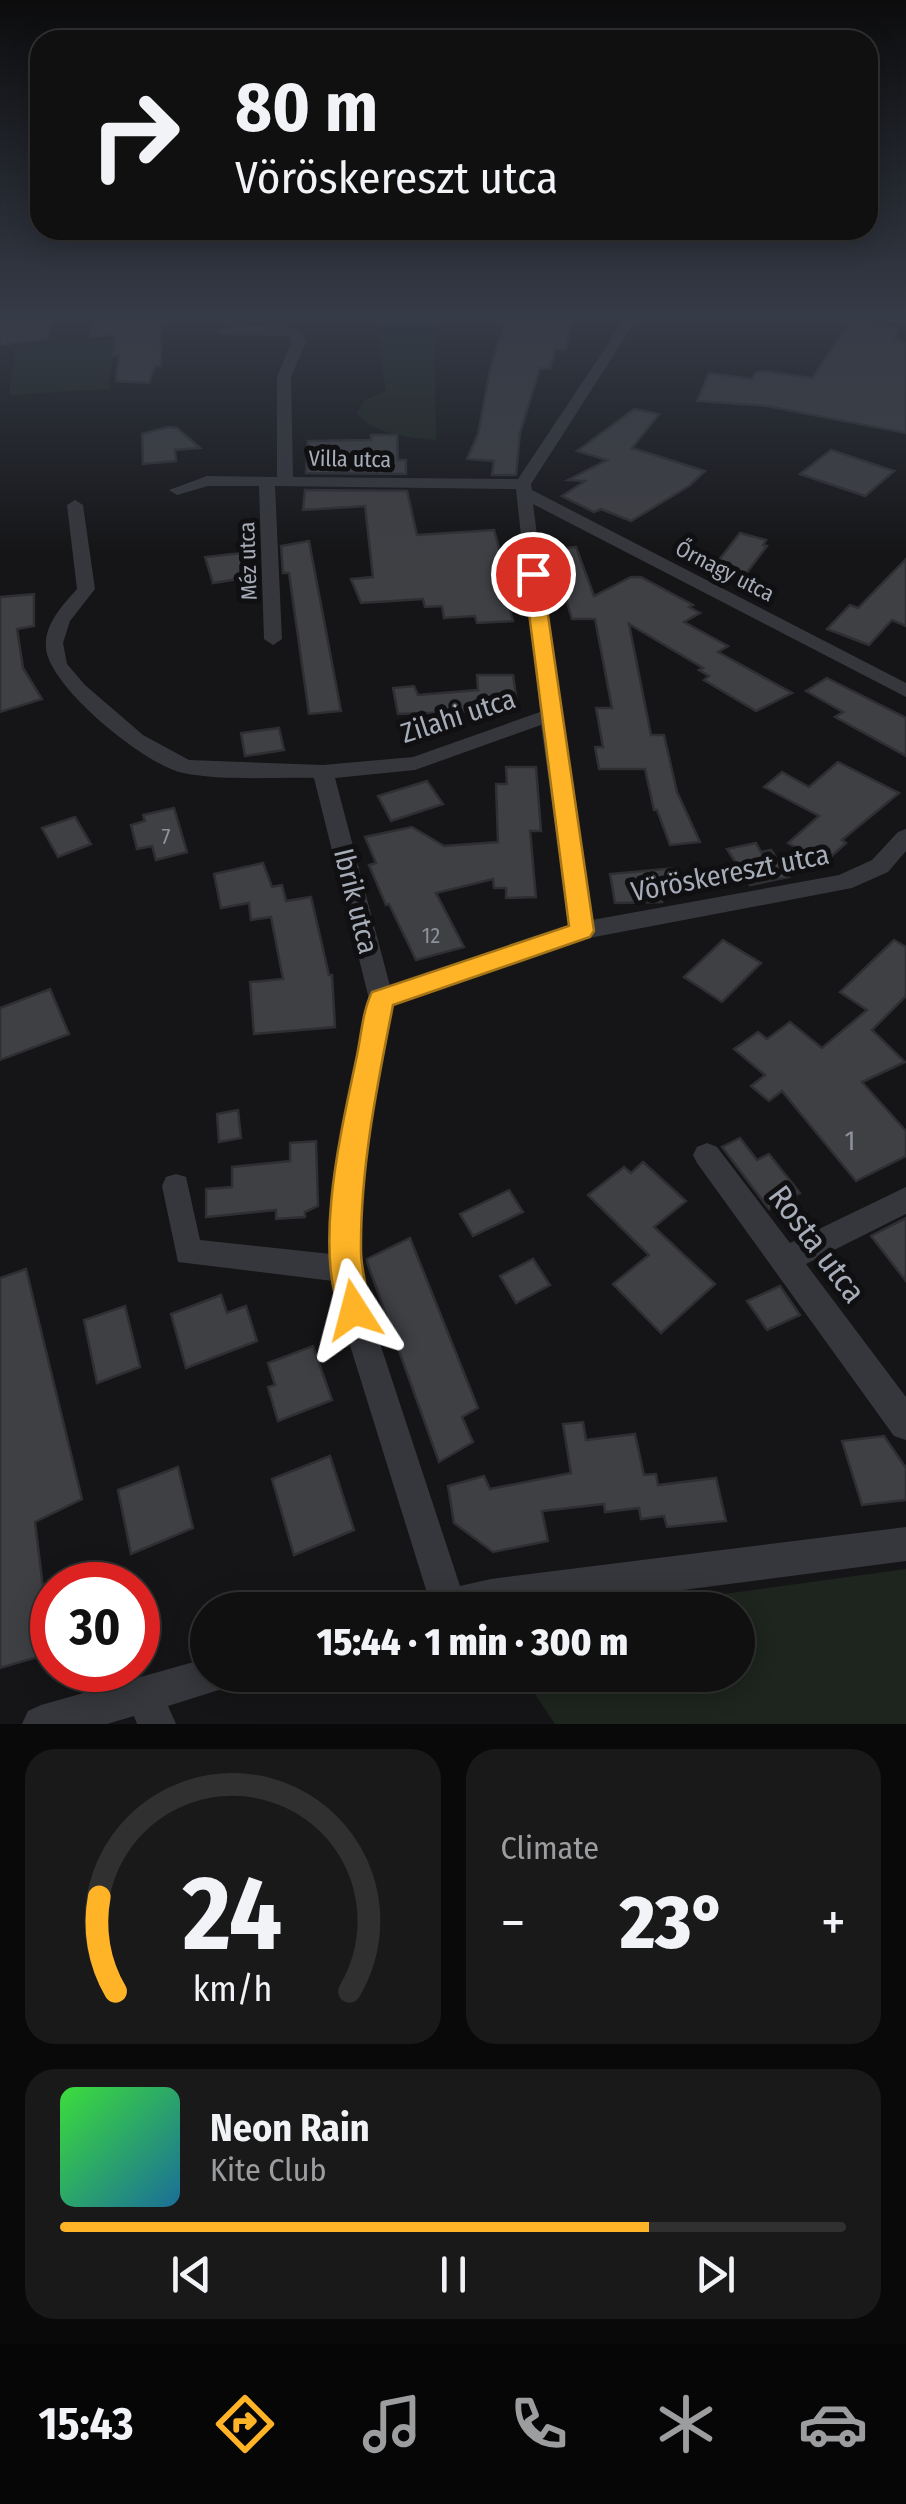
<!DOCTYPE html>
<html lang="en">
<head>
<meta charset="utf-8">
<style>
  body { margin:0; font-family:"Fira Sans Condensed",sans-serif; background:#19191a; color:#f1f3f6; height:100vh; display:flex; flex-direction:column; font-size:38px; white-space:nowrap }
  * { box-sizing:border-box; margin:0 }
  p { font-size:32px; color:#9c9d9f }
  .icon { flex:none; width:55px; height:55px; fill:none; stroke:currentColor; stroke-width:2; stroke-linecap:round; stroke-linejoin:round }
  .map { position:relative; height:1724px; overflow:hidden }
  .details { display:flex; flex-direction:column; gap:25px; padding:25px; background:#090909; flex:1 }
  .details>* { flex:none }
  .hud { position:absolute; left:30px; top:30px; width:848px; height:210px; border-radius:30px; box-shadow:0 5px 25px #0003,0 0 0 2px #303031; background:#101011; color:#f1f3f6; overflow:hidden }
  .speed { position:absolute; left:30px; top:1562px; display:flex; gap:20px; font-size:50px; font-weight:700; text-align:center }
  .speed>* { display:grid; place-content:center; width:130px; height:130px; border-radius:50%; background:#101011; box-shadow:0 5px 25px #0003,0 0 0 2px #303031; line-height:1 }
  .speed .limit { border:15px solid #d22; background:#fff; color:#111 }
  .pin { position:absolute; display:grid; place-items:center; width:85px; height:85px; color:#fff; margin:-42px; border:5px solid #fff; border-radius:50%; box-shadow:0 2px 10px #0007 }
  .me { position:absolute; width:110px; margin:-55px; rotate:351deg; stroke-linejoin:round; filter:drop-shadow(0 0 8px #0008) }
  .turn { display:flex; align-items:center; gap:35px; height:210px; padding:0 40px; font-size:45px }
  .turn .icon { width:130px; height:130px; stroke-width:2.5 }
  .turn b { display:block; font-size:70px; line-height:85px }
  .big { font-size:75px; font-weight:800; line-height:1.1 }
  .details .card { flex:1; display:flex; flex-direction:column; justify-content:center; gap:15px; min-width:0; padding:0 35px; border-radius:30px; background:#19191a }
  .details .dial { align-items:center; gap:0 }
  .dial svg { height:260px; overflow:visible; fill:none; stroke:#303031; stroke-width:7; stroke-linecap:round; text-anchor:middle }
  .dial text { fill:#f1f3f6; stroke:none }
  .song { display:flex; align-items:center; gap:30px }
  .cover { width:120px; height:120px; border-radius:15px; background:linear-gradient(135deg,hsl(120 70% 55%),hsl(200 70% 35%)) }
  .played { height:10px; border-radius:5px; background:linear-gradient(90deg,#feb426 75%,#303031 75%) }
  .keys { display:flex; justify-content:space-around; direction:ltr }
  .heat { display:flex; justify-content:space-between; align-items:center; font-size:55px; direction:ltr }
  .details .tiles { flex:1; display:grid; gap:25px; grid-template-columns:1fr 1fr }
  .card:last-child { grid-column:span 2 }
  .trip { position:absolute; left:190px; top:1592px; width:565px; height:100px; border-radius:50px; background:#101011; box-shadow:0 5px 25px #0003,0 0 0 2px #303031; font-weight:800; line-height:100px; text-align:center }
  .tabs { display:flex; height:160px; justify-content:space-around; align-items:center; background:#060607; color:#9c9d9f }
  .tabs .icon { width:70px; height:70px }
  .tabs .current { color:#feb426 }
  .tabs b { font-size:45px; color:#f1f3f6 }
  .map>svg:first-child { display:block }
  .green { fill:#1d251e }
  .building { fill:#3f4044; stroke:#2f2f33; stroke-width:2.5 }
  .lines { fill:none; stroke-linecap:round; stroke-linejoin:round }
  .street { fill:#36373c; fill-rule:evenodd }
  .secondary { fill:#44464d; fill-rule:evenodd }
  .route { fill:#feb426; stroke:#a57519; stroke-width:2.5 }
  .labels { text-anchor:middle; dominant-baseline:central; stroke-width:10; stroke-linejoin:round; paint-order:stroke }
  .far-street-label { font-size:22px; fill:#a6acb8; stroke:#101012 }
  .number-label { font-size:22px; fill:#8c919b }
  .street-label { font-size:28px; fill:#a6acb8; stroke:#101012 }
  .near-number-label { font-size:28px; fill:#8c919b }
  .near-street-label { font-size:32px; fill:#a6acb8; stroke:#101012 }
</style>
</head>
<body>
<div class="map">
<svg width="906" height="1724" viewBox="0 0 906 1724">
  <rect width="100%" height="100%" fill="#151517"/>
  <g class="green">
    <path d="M374,314H434L436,440C414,439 369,433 357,413L365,400L386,391Z"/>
    <polygon points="114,339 109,389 9,395 15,346"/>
    <polygon points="906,1569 906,1724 555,1724 522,1675 738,1675 738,1610 607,1610"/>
  </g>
  <g class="building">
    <polygon points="0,314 50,314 53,316 47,339 0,345"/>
    <polygon points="95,314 160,314 161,366 155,366 149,383 116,381 119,355 113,356 115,335 89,337"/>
    <polygon points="508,314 573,317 566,350 555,349 550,369 540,368 520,433 516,475 492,475 494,461 467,459 478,434 491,365"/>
    <polygon points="851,321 899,329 895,340 906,342 906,433 767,406 697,401 709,373 752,379 755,373 762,371 812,378"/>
    <polygon points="634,409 659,414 632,448 705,471 689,486 631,521 601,509 594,512 562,496 585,481 568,480 607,460 577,451"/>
    <polygon points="168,427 177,428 200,448 175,450 176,461 143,464 142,434"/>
    <polygon points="371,435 397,435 398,460 406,460 406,474 306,473 308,441 371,440"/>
    <polygon points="831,450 894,471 865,496 800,474"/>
    <polygon points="305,490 407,491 417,535 494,530 504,566 498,566 513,621 477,623 475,616 444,618 442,606 425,607 423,599 361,603 351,579 373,577 365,506 303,510"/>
    <polygon points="740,533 766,540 763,545 767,546 742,579 711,570"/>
    <polygon points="309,541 341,711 309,714 289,573 283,573 281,546"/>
    <polygon points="576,547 594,596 631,577 641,577 693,605 689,607 700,613 684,622 728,646 718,652 792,693 756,711 704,680 709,676 699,670 703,668 629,624 651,735 664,735 677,792 700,842 670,845 657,810 654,810 645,769 599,769 595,747 603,747 596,708 612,708 595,619 572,619 551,549"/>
    <polygon points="242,553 251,577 213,583 205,557"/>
    <polygon points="906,559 906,626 892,620 869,645 827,629 850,605 858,608"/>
    <polygon points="34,594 34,626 17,629 23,668 42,699 0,712 0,597"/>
    <polygon points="477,675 513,675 518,710 398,714 393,688 414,686 418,695 478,690"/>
    <polygon points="827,678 906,718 906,756 835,717 843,712 806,691"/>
    <polygon points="279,728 284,750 245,756 241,733"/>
    <polygon points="838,762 899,793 842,840 846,843 824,863 788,843 819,816 764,787 782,772 809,787"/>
    <polygon points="506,767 536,767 541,831 530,831 536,897 506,898 506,888 494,888 493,879 436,893 464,947 416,960 389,904 386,905 369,865 376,863 365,837 412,827 444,846 498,842 496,784 507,784"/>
    <polygon points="427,781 443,804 391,821 378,796"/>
    <polygon points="174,808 187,852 156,860 152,846 137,849 131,825 145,821 143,815"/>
    <polygon points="75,817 91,844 58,857 42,828"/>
    <polygon points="756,843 761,852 771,850 789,877 750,885 727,849"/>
    <polygon points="263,863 272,887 282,885 286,901 311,897 329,975 332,975 335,1027 254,1034 250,982 283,979 271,917 251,920 249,903 221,908 214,874"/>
    <polygon points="675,868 681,894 661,895 662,902 615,903 610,874"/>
    <polygon points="723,940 761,963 722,1002 684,977"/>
    <polygon points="894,940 906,947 906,996 872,1030 905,1062 862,1082 906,1131 906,1156 856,1181 782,1091 769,1101 751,1086 765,1075 734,1049 758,1032 767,1039 790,1022 822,1048 867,1010 840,992"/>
    <polygon points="50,989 69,1034 0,1060 0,1008"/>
    <polygon points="238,1110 241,1138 219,1142 217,1114"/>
    <polygon points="740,1138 757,1160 769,1154 800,1193 769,1209 722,1147"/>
    <polygon points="316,1141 318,1206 305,1212 305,1217 276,1219 276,1210 206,1217 206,1189 232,1187 232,1167 290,1161 290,1143"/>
    <polygon points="643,1162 686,1201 654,1227 715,1284 661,1333 613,1284 649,1255 588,1195 624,1167 631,1173"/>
    <polygon points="509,1190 523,1212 473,1236 460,1214"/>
    <polygon points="906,1218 906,1281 871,1236"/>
    <polygon points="410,1238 478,1408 462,1417 473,1442 439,1462 367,1262 367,1259"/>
    <polygon points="533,1259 550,1285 516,1303 500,1276"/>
    <polygon points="26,1269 82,1499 35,1522 51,1653 0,1668 0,1278"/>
    <polygon points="780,1286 800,1315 767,1330 747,1301"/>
    <polygon points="221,1295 227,1313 246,1306 257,1341 186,1368 171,1314"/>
    <polygon points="125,1306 140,1367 97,1383 84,1320"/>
    <polygon points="313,1346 332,1400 278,1421 268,1387 275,1385 268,1363"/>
    <polygon points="583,1422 586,1440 635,1434 644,1475 656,1474 658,1485 716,1478 726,1521 667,1527 664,1516 641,1519 639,1508 605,1512 604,1504 542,1511 548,1541 493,1552 454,1523 448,1486 484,1476 490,1489 571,1473 563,1424"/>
    <polygon points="884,1436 906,1468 906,1500 862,1505 842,1441"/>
    <polygon points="330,1456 354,1530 294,1555 272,1479"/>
    <polygon points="178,1467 193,1528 131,1554 118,1490"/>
  </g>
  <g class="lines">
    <g class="street">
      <path d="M628,314H640L531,484L532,490L906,683V697L533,504L560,715L592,920L839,875L872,860L898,832L906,829V851L888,872L852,888L584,939L392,1005C374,1105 349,1209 369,1310L460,1586L491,1579L906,1527V1561L529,1610H419L428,1596L339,1310L333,1281L178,1262L162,1186L166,1177L176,1174L186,1177L200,1240L331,1254L343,1121L369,999L314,778C274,777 222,781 183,773C145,765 49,687 46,648C44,624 63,605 77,589L67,505L75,500L83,505L95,589L70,621L63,643L67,664L85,685L143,735L189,760L323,765L413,757L540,712L516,489L275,486L282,639L273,645L264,639L259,486H208L177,495L169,490L207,476L277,477V377L292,341L289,336L222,335L216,331L217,328L277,325L299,330L306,341L291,377L293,477L518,479ZM541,725L569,926L390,986L335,778L415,770Z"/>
      <polygon points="707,1143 717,1147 790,1243 906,1187 906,1214 806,1264 906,1397 906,1440 894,1436 697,1163 693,1155 697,1147"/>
      <polygon points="208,1658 208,1675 231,1675 225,1688 168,1706 176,1724 137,1724 134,1716 107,1724 22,1724 28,1711 41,1705"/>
    </g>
    <polygon class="secondary" points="866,314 906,314 906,323 875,319"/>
  </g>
  <linearGradient id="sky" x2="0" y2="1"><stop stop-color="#0c0c0d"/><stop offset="0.57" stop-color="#353b47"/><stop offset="1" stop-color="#353b47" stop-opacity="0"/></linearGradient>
  <rect width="906" height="555" fill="url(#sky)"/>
  <path class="route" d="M533,569L542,574L594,931L590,937L393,1005C377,1086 360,1169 361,1252C361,1274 373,1301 364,1320L354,1325L343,1320C312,1251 341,1132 356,1060C361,1039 362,1012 372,992L569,926L524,574Z"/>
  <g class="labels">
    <g class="far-street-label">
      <text transform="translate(350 459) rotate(1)">Villa utca</text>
      <text transform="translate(248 561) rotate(-92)">Méz utca</text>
      <text transform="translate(725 571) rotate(27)">Őrnagy utca</text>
    </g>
    <g class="number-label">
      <text x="166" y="836">7</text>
      <text x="431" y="935">12</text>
    </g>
    <g class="street-label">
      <text transform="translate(458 716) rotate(-18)">Zilahi utca</text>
      <text transform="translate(730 873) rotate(-11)">Vöröskereszt utca</text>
      <text transform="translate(356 901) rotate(76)">Ibrik utca</text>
    </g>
    <g class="near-number-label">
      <text x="850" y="1140">1</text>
    </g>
    <g class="near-street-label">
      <text transform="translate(817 1244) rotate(53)">Rosta utca</text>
    </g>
  </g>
</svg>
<div class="speed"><div class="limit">30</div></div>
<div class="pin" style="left:533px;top:574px;background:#d93025"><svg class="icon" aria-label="arrive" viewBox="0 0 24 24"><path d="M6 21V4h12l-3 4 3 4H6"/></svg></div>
<svg class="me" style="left:354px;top:1310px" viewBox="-20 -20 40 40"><path d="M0-17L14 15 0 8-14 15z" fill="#feb426" stroke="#fff" stroke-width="4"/></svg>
<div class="trip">15:44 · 1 min · 300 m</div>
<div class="hud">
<div class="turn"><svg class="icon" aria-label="right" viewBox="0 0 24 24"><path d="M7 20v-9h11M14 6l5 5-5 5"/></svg><div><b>80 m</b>Vöröskereszt utca</div></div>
</div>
</div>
<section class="details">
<div class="tiles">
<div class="card dial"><svg viewBox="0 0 100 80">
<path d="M14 69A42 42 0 1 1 86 69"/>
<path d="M14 69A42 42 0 0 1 9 40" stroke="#feb426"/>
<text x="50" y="56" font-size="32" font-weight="700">24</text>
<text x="50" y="72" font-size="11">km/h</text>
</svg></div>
<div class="card"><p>Climate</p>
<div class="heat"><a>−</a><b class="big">23°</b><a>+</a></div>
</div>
<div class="card">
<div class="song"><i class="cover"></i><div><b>Neon Rain</b><p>Kite Club</p></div></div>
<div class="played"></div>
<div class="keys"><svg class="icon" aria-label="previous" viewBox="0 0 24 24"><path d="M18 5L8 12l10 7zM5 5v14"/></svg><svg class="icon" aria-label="pause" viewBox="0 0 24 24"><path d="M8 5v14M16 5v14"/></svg><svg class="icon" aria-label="next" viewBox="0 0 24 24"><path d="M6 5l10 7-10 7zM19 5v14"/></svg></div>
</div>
</div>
</section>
<nav class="tabs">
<b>15:43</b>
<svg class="icon current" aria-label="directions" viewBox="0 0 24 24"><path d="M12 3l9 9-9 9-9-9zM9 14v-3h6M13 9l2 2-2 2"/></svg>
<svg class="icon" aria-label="music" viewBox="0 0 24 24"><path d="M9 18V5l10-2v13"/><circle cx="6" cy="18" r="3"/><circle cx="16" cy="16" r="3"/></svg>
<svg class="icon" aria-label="phone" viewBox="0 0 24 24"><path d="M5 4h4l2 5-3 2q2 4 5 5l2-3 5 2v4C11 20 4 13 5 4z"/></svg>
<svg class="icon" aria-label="climate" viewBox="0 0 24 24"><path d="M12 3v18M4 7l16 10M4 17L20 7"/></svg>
<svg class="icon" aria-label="car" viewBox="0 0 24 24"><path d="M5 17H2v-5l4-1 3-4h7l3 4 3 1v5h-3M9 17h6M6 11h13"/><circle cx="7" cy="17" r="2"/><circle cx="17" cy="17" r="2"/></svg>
</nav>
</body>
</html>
